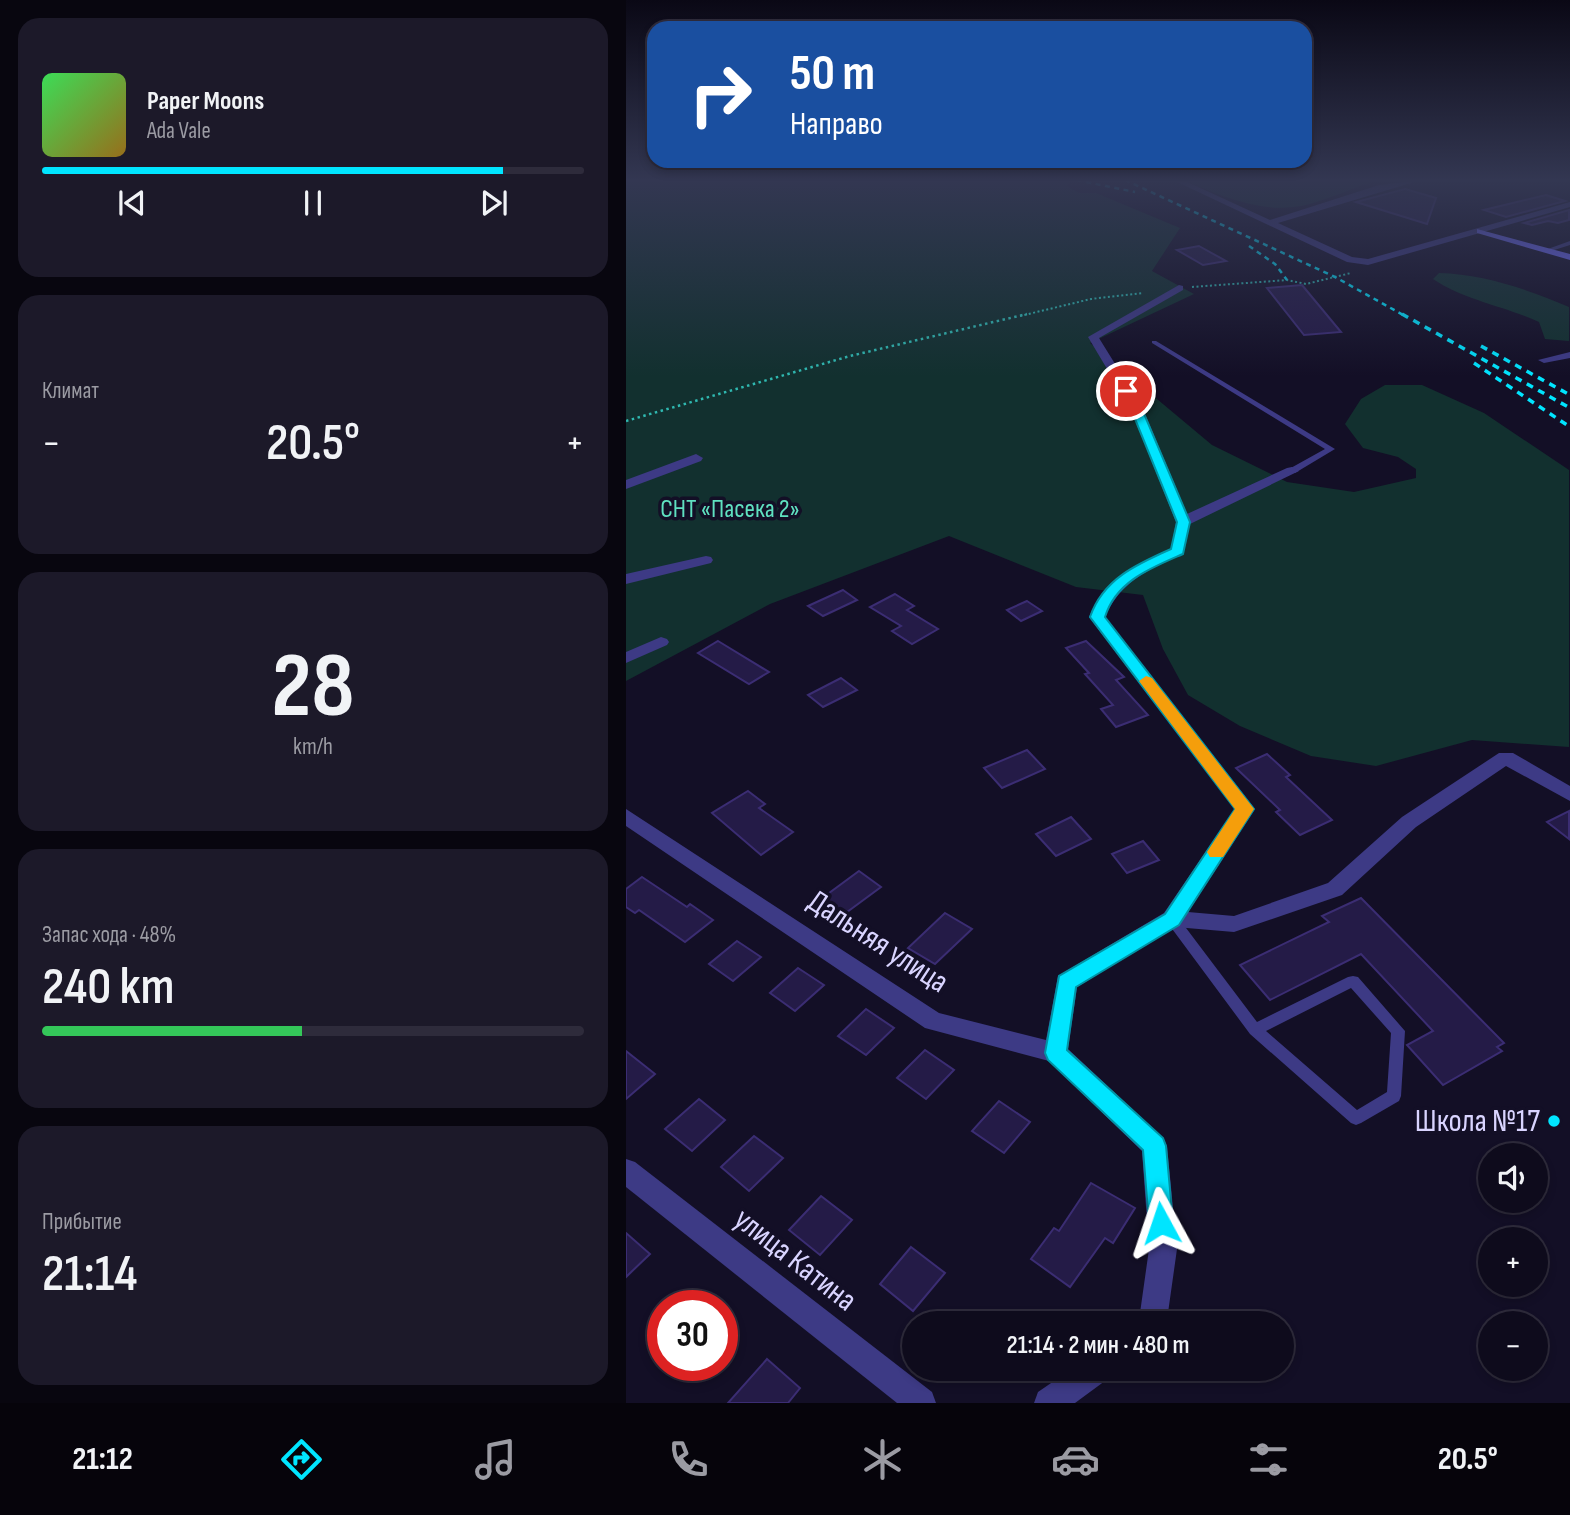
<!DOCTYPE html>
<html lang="ru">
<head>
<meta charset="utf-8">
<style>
  body { margin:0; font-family:"Sofia Sans Condensed",sans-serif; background:#1c1929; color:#f1f3f6; height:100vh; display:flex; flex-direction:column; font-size:26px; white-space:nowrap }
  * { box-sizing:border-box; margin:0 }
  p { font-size:23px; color:#9b9ba3 }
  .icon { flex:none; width:38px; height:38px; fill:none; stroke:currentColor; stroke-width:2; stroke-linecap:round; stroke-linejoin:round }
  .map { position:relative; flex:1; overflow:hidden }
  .side { display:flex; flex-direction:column; gap:18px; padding:18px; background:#08060f; width:626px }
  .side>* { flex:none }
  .hud { position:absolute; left:21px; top:21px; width:665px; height:147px; border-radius:21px; box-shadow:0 4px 10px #0003,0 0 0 2px #2e2b3b; background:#1a4fa0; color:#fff; overflow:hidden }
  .tools { position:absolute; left:852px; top:1143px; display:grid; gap:14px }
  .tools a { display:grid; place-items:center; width:70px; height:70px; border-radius:50%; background:#0e0b1c; box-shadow:0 4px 10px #0003,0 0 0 2px #2e2b3b; font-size:35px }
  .speed { position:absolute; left:21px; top:1290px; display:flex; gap:14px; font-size:35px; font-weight:700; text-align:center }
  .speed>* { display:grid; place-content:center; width:91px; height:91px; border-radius:50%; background:#0e0b1c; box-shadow:0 4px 10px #0003,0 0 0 2px #2e2b3b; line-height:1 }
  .speed .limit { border:10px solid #d22; background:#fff; color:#111 }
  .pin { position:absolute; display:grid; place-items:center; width:60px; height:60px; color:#fff; margin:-30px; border:4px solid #fff; border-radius:50%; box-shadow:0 2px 7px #0007 }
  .me { position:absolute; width:77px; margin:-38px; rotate:355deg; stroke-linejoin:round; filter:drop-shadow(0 0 5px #0008) }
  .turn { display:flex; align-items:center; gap:24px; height:147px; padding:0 28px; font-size:32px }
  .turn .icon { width:91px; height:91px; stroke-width:2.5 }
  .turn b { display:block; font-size:49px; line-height:60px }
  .big { font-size:52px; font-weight:600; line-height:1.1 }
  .side .widget { flex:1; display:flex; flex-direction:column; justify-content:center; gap:10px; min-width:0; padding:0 24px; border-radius:21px; background:#1c1929 }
  .side .dial { align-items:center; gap:0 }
  .dial b { font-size:91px; line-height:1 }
  .song { display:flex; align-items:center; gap:21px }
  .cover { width:84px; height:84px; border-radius:10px; background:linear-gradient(135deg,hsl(130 70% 55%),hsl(40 70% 35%)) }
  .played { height:7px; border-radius:4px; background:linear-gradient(90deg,#00e5ff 85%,#2e2b3b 85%) }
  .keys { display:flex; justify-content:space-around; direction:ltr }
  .heat { display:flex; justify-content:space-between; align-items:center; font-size:38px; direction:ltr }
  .charge { height:10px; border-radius:5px; background:linear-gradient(90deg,#34c759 48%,#2e2b3b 0) }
  .trip { position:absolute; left:276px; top:1311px; width:392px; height:70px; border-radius:35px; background:#0e0b1c; box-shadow:0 4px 10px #0003,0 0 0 2px #2e2b3b; font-weight:600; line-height:70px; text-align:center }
  .tab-bar { display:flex; height:112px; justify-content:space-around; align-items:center; background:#06040b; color:#9b9ba3 }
  .tab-bar .icon { width:49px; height:49px }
  .tab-bar .active { color:#00e5ff }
  .tab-bar b { font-size:32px; color:#f1f3f6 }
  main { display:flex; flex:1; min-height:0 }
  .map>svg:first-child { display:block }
  .green { fill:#12302f }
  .building { fill:#241b47; stroke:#3b2d73; stroke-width:2 }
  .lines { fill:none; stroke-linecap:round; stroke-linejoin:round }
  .path-far1 { stroke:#2fb8b0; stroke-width:2; stroke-dasharray:2 2.5; stroke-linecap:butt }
  .path { stroke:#2fb8b0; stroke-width:2.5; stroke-dasharray:2.5 3.5; stroke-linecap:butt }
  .lane { fill:#3d3a85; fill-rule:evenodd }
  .street { fill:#3d3a85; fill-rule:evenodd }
  .secondary { fill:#6f6bff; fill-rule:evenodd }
  .rail-far1 { stroke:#00e5ff; stroke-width:2.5; stroke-dasharray:5 4.5; stroke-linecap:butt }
  .rail { stroke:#00e5ff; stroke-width:3.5; stroke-dasharray:7 6; stroke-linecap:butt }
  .route { fill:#00e5ff; stroke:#0095a6; stroke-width:2 }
  .slow { fill:#f59e0b }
  .poi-dot { fill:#00e5ff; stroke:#130f26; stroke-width:2.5 }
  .labels { text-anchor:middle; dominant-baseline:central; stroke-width:7; stroke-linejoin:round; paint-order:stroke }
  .park-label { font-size:26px; fill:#5fe0c0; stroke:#130f26 }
  .near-street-label { font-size:32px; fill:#d9d4ff; stroke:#130f26 }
  .near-poi-label { font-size:32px; fill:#d9d4ff; stroke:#130f26; text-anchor:end }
</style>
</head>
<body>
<main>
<section class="side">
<div class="widget">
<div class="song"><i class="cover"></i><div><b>Paper Moons</b><p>Ada Vale</p></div></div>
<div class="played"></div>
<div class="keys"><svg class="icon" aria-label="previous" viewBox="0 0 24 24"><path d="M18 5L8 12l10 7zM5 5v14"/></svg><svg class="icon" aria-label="pause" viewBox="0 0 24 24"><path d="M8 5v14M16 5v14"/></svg><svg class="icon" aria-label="next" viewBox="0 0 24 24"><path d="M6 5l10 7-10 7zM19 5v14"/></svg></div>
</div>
<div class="widget"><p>Климат</p>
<div class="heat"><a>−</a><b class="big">20.5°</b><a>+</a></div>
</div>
<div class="widget dial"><b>28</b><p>km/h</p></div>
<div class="widget"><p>Запас хода · 48%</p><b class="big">240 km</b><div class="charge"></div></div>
<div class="widget"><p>Прибытие</p><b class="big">21:14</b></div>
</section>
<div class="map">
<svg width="944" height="1403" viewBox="0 0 944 1403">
  <rect width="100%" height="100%" fill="#130f26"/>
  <g class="green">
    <polygon points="0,180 438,180 446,181 441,186 453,193 470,193 554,228 526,271 568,294 464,343 586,445 661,482 728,492 790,478 790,469 772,457 737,448 719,424 735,399 759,385 796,385 858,413 943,470 943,747 846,740 750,766 685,756 614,726 562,695 537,649 517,595 450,587 323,536 144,604 0,681"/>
    <path d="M558,180H753C728,187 704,199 680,205C637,215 595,196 558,180Z"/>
    <path d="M813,273C858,274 903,290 943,307V341L919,339L913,322C878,306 838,300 807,279Z"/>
  </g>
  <g class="building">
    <polygon points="779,189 810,198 801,224 730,202"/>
    <polygon points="920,195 939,201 880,217 858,210"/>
    <polygon points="943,210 943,220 932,223 922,221 906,225 898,223"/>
    <polygon points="573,246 600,261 577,265 551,250"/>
    <polygon points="676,285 715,332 678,335 641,288"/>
    <polygon points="217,590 231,600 197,616 182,606"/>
    <polygon points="269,594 288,606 281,610 312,629 286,644 266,631 275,626 244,607"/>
    <polygon points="401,601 416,611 395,621 381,610"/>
    <polygon points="92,641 143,672 123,684 72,653"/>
    <polygon points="460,641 498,677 490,680 522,715 490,727 475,709 487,705 459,674 463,673 440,648"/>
    <polygon points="215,678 231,690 197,707 182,695"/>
    <polygon points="401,750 419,769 376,788 358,768"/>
    <polygon points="641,754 664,775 660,777 706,820 674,835 650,812 654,810 610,768"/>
    <polygon points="122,791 139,804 133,808 167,832 135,855 86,813"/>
    <polygon points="943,811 943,839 921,822"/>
    <polygon points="445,817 465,839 430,856 410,834"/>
    <polygon points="517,841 533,860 501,873 486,854"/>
    <polygon points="233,871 255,887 217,915 195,899"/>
    <polygon points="16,877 61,907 64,904 87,920 59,942 13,910 9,913 0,907 0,889"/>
    <polygon points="735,898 878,1043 871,1047 876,1051 817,1085 781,1045 807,1031 735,954 644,1000 614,965 703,922 696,916"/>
    <polygon points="319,913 346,929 309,964 282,948"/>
    <polygon points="111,941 135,957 107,981 83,964"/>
    <polygon points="172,968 198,985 169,1011 144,993"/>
    <polygon points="240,1009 268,1028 240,1055 212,1036"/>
    <polygon points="299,1050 328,1070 300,1099 271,1078"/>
    <polygon points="0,1051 29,1074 0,1099"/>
    <polygon points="73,1099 99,1120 66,1151 39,1129"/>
    <polygon points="373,1101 404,1122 378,1153 346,1131"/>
    <polygon points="128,1136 157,1158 123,1191 95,1167"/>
    <polygon points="465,1183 509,1208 487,1243 479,1238 444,1287 405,1259 428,1228 433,1231"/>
    <polygon points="195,1196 226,1220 194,1255 163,1230"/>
    <polygon points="0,1233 24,1254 0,1277"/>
    <polygon points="285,1247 319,1273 287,1311 254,1284"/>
    <polygon points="141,1359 174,1388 162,1403 102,1403"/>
  </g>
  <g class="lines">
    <g class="path-far1">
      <polyline points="566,287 661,280 680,284 725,273"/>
      <polyline points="394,316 465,299 517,293"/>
    </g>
    <polyline class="path" points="0,421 224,356 401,314"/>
    <g class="lane">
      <polygon points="944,241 944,245 922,252 919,250"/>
      <polygon points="526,341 530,341 709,449 669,473 663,473 663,469 699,449 526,343"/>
      <path d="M546,914L551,916L631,1022L722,977L727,976L732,977L779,1031L775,1096L773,1101L735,1123L730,1125L725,1123L624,1034L541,922L540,919L541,916ZM725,988L765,1033L761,1092L731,1110L640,1031Z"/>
    </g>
    <g class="street">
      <polygon points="547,180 557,180 644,220 753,185 795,180 652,223 726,257 742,259 944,202 944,207 742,265 721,262"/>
      <path d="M553,285L557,286V290L473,338L517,409L561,514L661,468L666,467L673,471L564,524L557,554C524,568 494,582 479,617L629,809L562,912L608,916L702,883L776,817L873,753H887L944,786V801L880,766L790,827L716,895L608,932L549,927L451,987L442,1049L537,1138L541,1146L551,1249L541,1320L540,1323H510L514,1313L523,1249L516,1151L423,1061L299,1028L0,826V809L313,1013L420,1040L432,976L538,913L609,809L463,617C479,580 509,564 545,549L550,522L505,409L462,337Z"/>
      <polygon points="944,352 944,358 918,363 912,360"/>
      <polygon points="70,454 77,458 75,461 0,489 0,480"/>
      <polygon points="80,556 85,557 87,560 85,563 0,584 0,574"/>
      <polygon points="35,637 41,639 43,642 41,645 0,663 0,652"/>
      <polygon points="0,1159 9,1162 306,1392 310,1403 271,1403 0,1187"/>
      <polygon points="447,1368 488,1368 483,1378 449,1403 408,1403 412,1392"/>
    </g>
    <polygon class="secondary" points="851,229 944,254 944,260 851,233"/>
    <g class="rail-far1">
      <polyline points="451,180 509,192"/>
      <polyline points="499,180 709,277 779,316"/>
      <polyline points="623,246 649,264 661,280"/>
    </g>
    <g class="rail">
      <polyline points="776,314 944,408"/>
      <polyline points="855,346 944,395"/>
      <polyline points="848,363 944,427"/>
    </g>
  </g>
  <linearGradient id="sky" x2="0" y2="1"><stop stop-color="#0a0815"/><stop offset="0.48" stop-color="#333752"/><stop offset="1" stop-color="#333752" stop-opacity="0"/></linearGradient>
  <rect width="944" height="376" fill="url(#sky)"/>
  <path class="route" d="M496,389H503L516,409L564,522L557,554C525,568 490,581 479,617L628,809L553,925L450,987L441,1050L537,1138L540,1146L547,1223L544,1231L535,1235L527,1231L523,1223L517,1150L422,1060L419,1053L433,976L539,914L609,809L464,617C477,579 511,564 545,549L551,522L505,409L494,391Z"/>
  <polygon class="slow" points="520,676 526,678 628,809 597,857 584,857 581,852 609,809 513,681"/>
  <circle class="poi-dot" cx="928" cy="1121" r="7"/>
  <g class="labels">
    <g class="park-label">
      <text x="104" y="509">СНТ «Пасека 2»</text>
    </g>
    <g class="near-street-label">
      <text transform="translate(252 942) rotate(33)">Дальняя улица</text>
      <text transform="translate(169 1260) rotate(38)">улица Катина</text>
    </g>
    <g class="near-poi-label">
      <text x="914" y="1121">Школа №17</text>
    </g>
  </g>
</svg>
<div class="tools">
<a><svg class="icon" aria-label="sound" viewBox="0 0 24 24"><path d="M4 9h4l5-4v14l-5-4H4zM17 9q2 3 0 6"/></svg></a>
<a>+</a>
<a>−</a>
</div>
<div class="speed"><div class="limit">30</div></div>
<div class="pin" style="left:500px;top:391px;background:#d93025"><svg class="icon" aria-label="arrive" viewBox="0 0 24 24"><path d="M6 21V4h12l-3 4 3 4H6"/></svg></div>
<svg class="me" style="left:535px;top:1223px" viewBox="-20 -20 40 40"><path d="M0-17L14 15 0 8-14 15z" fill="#00e5ff" stroke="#fff" stroke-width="4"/></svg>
<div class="trip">21:14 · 2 мин · 480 m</div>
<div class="hud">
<div class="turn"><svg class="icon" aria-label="right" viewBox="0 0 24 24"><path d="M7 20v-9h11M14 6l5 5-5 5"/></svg><div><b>50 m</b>Направо</div></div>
</div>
</div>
</main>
<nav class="tab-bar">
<b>21:12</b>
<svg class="icon active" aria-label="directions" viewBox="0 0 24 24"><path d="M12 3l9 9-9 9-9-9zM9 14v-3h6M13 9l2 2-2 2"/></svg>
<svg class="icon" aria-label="music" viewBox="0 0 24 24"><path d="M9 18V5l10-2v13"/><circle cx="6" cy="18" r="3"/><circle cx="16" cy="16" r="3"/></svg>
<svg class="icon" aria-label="phone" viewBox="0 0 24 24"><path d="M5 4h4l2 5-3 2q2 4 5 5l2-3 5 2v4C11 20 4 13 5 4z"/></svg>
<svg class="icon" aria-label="climate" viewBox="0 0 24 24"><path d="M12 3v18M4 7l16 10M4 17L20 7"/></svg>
<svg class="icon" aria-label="car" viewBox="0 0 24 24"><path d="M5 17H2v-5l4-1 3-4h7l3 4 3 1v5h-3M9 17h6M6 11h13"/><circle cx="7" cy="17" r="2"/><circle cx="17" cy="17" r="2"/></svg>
<svg class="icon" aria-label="filters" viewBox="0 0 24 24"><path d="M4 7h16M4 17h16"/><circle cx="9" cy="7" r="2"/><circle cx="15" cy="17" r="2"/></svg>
<b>20.5°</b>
</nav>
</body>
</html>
